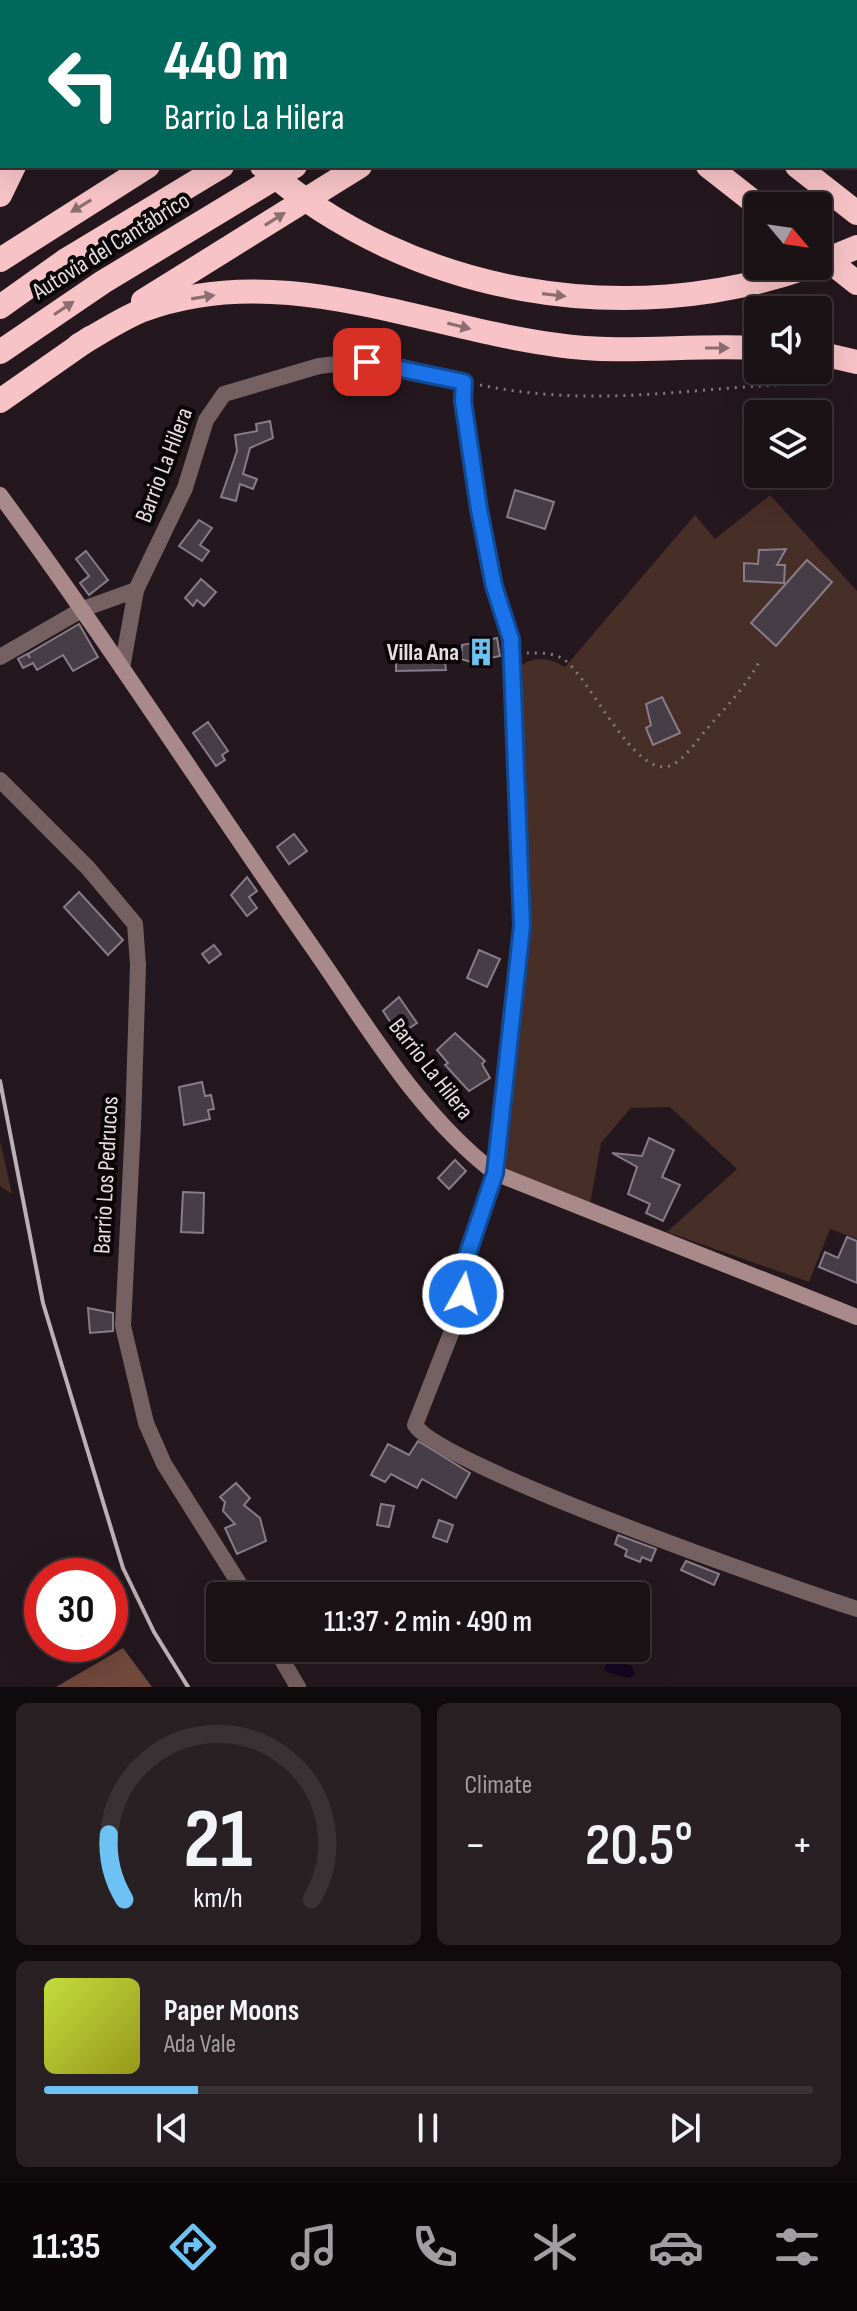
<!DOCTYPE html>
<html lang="en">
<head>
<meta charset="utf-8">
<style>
  body { margin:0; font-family:"Sofia Sans Condensed",sans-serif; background:#282023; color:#f1f3f6; height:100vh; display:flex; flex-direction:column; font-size:30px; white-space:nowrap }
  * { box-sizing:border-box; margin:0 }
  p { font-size:26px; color:#a09ea1 }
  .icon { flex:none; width:44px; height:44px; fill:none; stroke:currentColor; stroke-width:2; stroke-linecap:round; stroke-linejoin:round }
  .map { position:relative; height:1687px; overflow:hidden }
  .side { display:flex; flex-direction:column; gap:16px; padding:16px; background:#0f0a0c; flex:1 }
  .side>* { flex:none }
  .guide { position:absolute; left:0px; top:0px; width:858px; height:168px; box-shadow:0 8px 32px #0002,0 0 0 2px #393235; background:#00695c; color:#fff; overflow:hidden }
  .needle { width:52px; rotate:119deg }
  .fabs { position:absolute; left:744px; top:192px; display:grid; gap:16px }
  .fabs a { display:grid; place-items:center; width:88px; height:88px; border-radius:8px; background:#1b1216; box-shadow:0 8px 32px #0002,0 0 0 2px #393235; font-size:40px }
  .speed { position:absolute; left:24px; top:1558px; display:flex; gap:16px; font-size:40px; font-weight:700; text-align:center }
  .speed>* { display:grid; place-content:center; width:104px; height:104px; border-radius:50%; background:#1b1216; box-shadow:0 8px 32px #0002,0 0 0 2px #393235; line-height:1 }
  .speed .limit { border:12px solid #d22; background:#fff; color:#111 }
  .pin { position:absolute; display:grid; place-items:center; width:68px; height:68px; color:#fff; margin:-34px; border-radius:16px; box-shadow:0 4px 12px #0006 }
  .me { position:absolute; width:88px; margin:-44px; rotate:7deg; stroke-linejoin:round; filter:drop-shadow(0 0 6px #0008) }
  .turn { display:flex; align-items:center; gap:28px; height:168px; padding:0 32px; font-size:36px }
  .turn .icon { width:104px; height:104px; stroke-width:2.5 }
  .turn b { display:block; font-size:56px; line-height:68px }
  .big { font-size:60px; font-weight:600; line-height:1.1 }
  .side .widget { flex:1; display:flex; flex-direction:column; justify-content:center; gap:12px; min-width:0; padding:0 28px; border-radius:12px; background:#282023 }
  .side .dial { align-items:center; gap:0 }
  .dial svg { height:208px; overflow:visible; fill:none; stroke:#393235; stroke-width:7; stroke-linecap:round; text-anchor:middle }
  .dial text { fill:#f1f3f6; stroke:none }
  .song { display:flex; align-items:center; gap:24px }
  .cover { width:96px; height:96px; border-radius:12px; background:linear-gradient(135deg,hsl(70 70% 55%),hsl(60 70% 35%)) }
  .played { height:8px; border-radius:4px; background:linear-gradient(90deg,#6dc2f3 20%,#393235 20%) }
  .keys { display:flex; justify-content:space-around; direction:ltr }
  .heat { display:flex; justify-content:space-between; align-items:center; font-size:44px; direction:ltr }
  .side .tiles { flex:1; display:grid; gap:16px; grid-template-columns:1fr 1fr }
  .widget:last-child { grid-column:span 2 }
  .trip { position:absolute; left:206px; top:1582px; width:444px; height:80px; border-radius:8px; background:#1b1216; box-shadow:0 8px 32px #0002,0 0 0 2px #393235; font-weight:600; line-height:80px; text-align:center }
  .dock { display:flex; height:128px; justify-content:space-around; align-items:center; background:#0b0709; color:#a09ea1 }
  .dock .icon { width:56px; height:56px }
  .dock .active { color:#6dc2f3 }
  .dock b { font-size:36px; color:#f1f3f6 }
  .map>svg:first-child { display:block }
  .green { fill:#472e26 }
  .forest { fill:#71483c }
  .water { fill:#140622 }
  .building { fill:#473d47; stroke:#877c87; stroke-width:2 }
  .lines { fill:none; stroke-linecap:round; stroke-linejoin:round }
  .path { stroke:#847a7e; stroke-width:3; stroke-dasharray:2 6; stroke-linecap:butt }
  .street { stroke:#766162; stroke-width:16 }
  .secondary { stroke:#aa898b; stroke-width:16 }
  .highway { stroke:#f7c3c6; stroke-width:24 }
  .rail { stroke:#bab1b4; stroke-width:4 }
  .oneway { fill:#8c6e70 }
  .route-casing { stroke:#114b97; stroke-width:20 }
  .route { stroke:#1a73e8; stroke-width:14 }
  .labels { text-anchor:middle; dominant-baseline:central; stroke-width:8; stroke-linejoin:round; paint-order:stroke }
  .street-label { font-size:24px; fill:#e6dde0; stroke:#0a0607 }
  .poi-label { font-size:24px; font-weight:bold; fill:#e6dde0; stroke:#0a0607; text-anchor:end }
</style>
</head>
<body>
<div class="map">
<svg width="857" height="1687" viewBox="0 0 857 1687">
  <rect width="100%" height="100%" fill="#24181e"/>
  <g class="green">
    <path d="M770,495L857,591V1239L830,1229L809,1282L667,1232L737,1169L670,1107L631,1108L601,1143L590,1204L505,1171L525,932L516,670C532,655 547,657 565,667L695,515L715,539Z"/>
    <polygon points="0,1141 12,1194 0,1186"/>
  </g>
  <polygon class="forest" points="123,1648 152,1687 56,1687"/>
  <polygon class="water" points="608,1659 632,1666 635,1675 628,1678 604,1671"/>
  <g class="building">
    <polygon points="270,421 273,438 250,448 243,474 257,479 253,489 240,484 236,501 221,497 237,451 235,435 257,431 256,424"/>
    <polygon points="515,490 554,502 545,529 507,517"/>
    <polygon points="199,520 212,528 200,545 209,551 202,561 179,546"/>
    <polygon points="786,549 777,565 785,565 784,583 744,581 744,563 758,564 759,550"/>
    <polygon points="86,551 108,580 89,595 80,583 89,576 76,559"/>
    <polygon points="807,560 832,582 776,646 751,623"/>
    <polygon points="201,579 216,592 204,606 197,600 193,606 185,598"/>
    <polygon points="79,624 98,657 73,671 63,655 37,670 33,663 23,668 18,659 27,654 30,658 28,654"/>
    <polygon points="497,638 500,656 471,662 461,659 462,645"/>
    <polygon points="444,654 446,670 396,671 396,656"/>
    <polygon points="662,697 680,733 653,745 646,728 651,725 646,704"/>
    <polygon points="208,722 228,751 222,755 225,760 216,766 193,733"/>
    <polygon points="294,834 307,851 289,864 277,847"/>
    <polygon points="247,877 257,891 249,897 257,908 247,916 231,895"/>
    <polygon points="79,892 123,940 108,955 64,907"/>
    <polygon points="214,945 221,954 209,963 202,954"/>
    <polygon points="479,950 500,959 487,987 467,978"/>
    <polygon points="399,997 417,1023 399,1035 383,1011"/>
    <polygon points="455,1033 485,1061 482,1064 490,1078 469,1091 445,1065 448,1063 437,1050"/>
    <polygon points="202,1082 205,1096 211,1095 214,1109 208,1110 210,1119 184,1125 179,1087"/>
    <polygon points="649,1138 674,1150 662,1177 680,1185 663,1221 646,1213 650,1204 628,1194 637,1167 612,1153 642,1156"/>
    <polygon points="455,1160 466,1171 449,1189 438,1178"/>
    <polygon points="183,1192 204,1193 203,1233 181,1232"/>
    <polygon points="847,1237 857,1241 857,1283 819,1267 825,1252 838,1258"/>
    <polygon points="88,1308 113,1313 113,1331 90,1333"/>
    <polygon points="418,1441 470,1473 456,1498 422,1479 417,1488 391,1474 385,1482 371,1475 388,1444 409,1455"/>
    <polygon points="236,1483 250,1498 244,1505 260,1518 266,1541 237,1554 225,1528 235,1524 223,1511 225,1502 220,1497"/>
    <polygon points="381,1504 394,1506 389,1527 377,1525"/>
    <polygon points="439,1520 453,1525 447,1542 433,1537"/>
    <polygon points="618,1535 656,1549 651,1561 642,1557 640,1562 625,1556 627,1550 615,1544"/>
    <polygon points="686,1561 719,1574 714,1585 681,1570"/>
  </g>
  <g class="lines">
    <g class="path">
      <path d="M480,385C596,408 679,389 793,384"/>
      <path d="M527,653C538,653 552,652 563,659C590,676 635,782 672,765C685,759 697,740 706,730C725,708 745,688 759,662"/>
    </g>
    <g class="street">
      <polyline points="0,657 83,609 136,590"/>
      <path d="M122,668L136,590L185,488L206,420L224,394L319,366L345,363L394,365L464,382L463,401L479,509L494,586L511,639L522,926L495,1173L467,1256L459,1313L415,1425C439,1466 792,1588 857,1609"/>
      <polyline points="0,780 88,868 135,924 138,965 133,1125 123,1326 146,1423 164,1464 247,1596"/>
      <polyline points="275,1648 298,1687"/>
    </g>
    <path class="secondary" d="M0,495C109,643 208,798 313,948C368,1027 418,1114 495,1173L857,1317"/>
    <g class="highway">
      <polyline points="5,0 5,2"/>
      <polyline points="127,0 128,2"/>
      <polyline points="587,0 590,2"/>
      <polyline points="707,0 710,2"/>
      <polyline points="48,2 48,0"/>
      <polyline points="431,2 434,0"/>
      <polyline points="487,2 490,0"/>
      <polyline points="557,2 560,0"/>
      <polyline points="607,2 610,0"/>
      <polyline points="856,88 857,89"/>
      <polyline points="0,94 2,85"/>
      <polyline points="856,153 857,153"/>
      <path d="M262,166C412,295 625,332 811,266"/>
      <polyline points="708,166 759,206"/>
      <polyline points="797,166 857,213"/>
      <polyline points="0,195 14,166"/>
      <polyline points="818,252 857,283"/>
      <polyline points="0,260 148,166"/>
      <polyline points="818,263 857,247"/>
      <polyline points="143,301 360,166"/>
      <polyline points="0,307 66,260 222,166"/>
      <path d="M79,345C100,333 121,319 143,310C281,259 420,327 557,345C624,355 691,344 758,348"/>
      <polyline points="0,352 103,282 295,166"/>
      <polyline points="818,353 857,362"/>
      <polyline points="0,401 90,338"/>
    </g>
    <polyline class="rail" points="0,1081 43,1303 123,1568 154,1632 188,1687"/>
  </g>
  <defs><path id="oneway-solid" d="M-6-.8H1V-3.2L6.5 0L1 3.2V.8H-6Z" transform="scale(2)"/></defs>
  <g class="oneway">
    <use href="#oneway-solid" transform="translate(81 206) rotate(149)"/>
    <use href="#oneway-solid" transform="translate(275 219) rotate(-32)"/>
    <use href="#oneway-solid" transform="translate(554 295) rotate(7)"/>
    <use href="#oneway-solid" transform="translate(203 297) rotate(-9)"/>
    <use href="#oneway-solid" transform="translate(64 308) rotate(-34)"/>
    <use href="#oneway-solid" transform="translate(459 326) rotate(14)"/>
    <use href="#oneway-solid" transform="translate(717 348)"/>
  </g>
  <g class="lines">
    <defs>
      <polyline id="route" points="367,362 464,382 463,401 479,509 494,586 511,639 522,926 495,1173 467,1256 463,1294"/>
    </defs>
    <use href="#route" class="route-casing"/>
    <use href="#route" class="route"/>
  </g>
  <defs>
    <symbol id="building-bare" viewBox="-9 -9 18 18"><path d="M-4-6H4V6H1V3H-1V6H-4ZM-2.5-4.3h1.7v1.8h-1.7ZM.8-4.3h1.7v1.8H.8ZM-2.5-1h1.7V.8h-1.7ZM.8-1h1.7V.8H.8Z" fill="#6dc2f3" stroke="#0a0607" stroke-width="2.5" paint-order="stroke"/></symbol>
  </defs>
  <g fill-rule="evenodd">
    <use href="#building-bare" x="461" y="632" width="40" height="40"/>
  </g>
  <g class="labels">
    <g class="street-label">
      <text transform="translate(111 246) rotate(-32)">Autovía del Cantábrico</text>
      <text transform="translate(164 465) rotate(-69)">Barrio La Hilera</text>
      <text transform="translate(431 1069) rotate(52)">Barrio La Hilera</text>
      <text transform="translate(106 1175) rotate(-87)">Barrio Los Pedrucos</text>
    </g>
    <g class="poi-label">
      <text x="459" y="652">Villa Ana</text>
    </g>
  </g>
</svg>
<div class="fabs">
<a><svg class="needle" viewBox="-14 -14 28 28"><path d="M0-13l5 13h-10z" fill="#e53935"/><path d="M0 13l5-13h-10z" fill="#a09ea1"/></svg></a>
<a><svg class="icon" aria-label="sound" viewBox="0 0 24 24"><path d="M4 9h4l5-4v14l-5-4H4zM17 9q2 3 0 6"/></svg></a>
<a><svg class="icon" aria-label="layers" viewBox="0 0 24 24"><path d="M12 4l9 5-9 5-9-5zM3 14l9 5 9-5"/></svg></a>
</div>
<div class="speed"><div class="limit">30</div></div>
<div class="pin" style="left:367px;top:362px;background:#d93025"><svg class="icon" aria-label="arrive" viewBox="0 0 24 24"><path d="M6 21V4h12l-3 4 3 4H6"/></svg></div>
<svg class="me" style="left:463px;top:1294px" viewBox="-20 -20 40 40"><circle r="17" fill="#1a73e8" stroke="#fff" stroke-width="3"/><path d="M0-11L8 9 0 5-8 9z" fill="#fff"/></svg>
<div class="trip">11:37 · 2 min · 490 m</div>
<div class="guide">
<div class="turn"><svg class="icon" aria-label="left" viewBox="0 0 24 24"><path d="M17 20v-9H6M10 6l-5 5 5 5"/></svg><div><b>440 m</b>Barrio La Hilera</div></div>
</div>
</div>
<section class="side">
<div class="tiles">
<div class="widget dial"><svg viewBox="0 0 100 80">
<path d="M14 69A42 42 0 1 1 86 69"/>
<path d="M14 69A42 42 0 0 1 8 44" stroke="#6dc2f3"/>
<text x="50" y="56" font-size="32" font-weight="700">21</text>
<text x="50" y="72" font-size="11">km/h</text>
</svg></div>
<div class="widget"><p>Climate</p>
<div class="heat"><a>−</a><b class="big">20.5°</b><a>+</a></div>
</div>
<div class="widget">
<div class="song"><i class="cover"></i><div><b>Paper Moons</b><p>Ada Vale</p></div></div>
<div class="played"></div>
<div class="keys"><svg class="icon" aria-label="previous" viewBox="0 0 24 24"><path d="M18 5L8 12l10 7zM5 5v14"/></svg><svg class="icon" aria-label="pause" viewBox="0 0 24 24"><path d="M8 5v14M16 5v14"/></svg><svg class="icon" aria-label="next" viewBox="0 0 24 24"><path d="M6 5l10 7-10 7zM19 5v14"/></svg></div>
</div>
</div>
</section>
<nav class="dock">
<b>11:35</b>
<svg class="icon active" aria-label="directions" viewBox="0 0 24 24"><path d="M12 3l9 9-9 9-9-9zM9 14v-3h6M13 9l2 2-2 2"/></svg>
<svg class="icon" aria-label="music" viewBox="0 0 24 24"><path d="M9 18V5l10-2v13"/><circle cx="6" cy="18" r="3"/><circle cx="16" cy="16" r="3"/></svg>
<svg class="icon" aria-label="phone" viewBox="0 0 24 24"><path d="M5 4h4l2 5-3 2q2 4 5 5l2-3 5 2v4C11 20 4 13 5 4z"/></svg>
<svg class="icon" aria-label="climate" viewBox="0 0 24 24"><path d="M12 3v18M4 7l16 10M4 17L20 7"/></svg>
<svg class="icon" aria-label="car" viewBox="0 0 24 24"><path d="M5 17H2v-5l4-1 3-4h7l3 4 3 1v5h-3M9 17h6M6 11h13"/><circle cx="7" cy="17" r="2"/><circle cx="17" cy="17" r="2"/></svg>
<svg class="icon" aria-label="filters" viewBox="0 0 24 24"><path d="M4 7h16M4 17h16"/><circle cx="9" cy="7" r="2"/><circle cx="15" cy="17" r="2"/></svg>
</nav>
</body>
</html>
